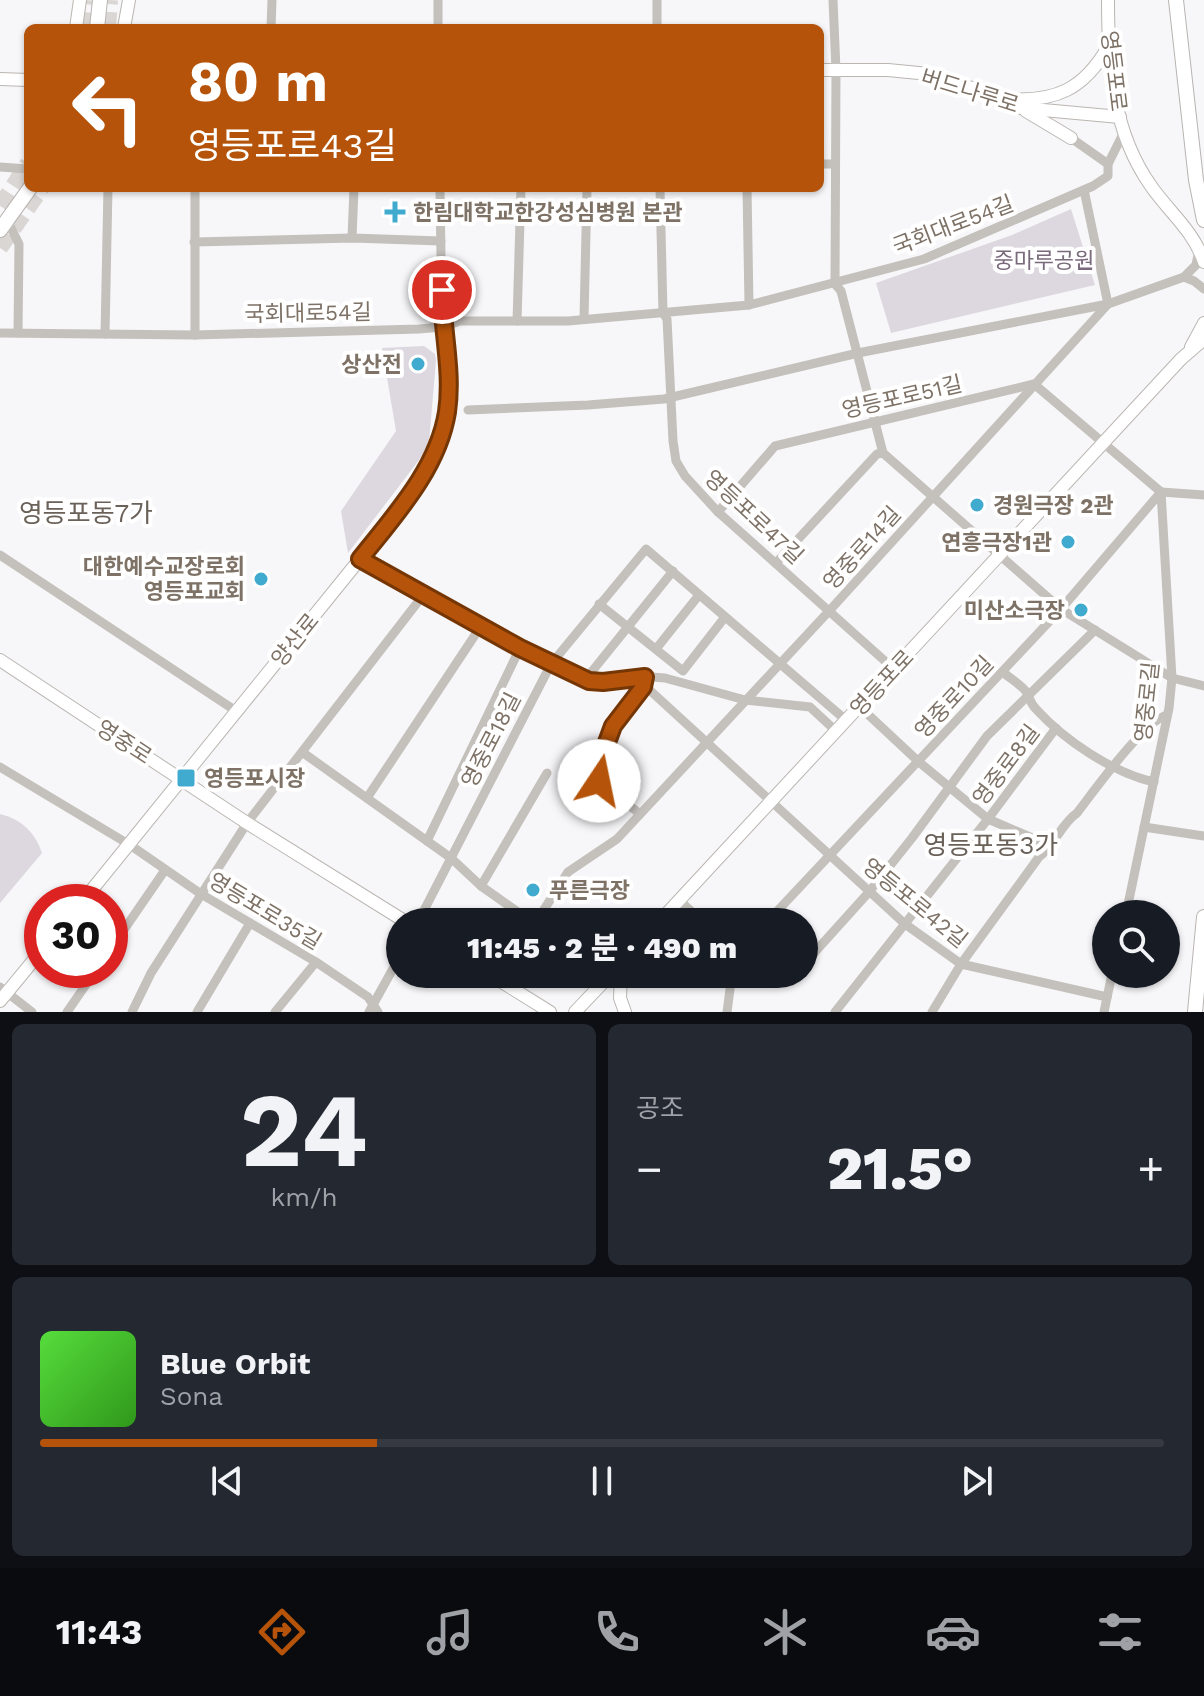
<!DOCTYPE html>
<html lang="ko">
<head>
<meta charset="utf-8">
<style>
  body { margin:0; font-family:"Work Sans","Noto Sans KR",sans-serif; background:#242831; color:#f1f3f6; height:100vh; display:flex; flex-direction:column; font-size:30px; white-space:nowrap }
  * { box-sizing:border-box; margin:0 }
  p { font-size:26px; color:#9ea1a6 }
  .icon { flex:none; width:44px; height:44px; fill:none; stroke:currentColor; stroke-width:2; stroke-linecap:round; stroke-linejoin:round }
  .map { position:relative; height:1012px; overflow:hidden }
  .sheet { display:flex; flex-direction:column; gap:12px; padding:12px; background:#0d0f14; flex:1 }
  .sheet>* { flex:none }
  .top-card { position:absolute; left:24px; top:24px; width:800px; height:168px; border-radius:12px; box-shadow:0 2px 6px #0004; background:#b45309; color:#fff; overflow:hidden }
  .controls { position:absolute; left:1092px; top:900px; display:grid; gap:16px }
  .controls a { display:grid; place-items:center; width:88px; height:88px; border-radius:50%; background:#171b24; box-shadow:0 2px 6px #0004; font-size:40px }
  .speed { position:absolute; left:24px; top:884px; display:flex; gap:16px; font-size:40px; font-weight:700; text-align:center }
  .speed>* { display:grid; place-content:center; width:104px; height:104px; border-radius:50%; background:#171b24; box-shadow:0 2px 6px #0004; line-height:1 }
  .speed .limit { border:12px solid #d22; background:#fff; color:#111 }
  .pin { position:absolute; display:grid; place-items:center; width:68px; height:68px; color:#fff; margin:-34px; border:4px solid #fff; border-radius:50%; box-shadow:0 2px 8px #0007 }
  .me { position:absolute; width:88px; margin:-44px; rotate:11deg; stroke-linejoin:round; filter:drop-shadow(0 0 6px #0008) }
  .turn { display:flex; align-items:center; gap:28px; height:168px; padding:0 32px; font-size:36px }
  .turn .icon { width:104px; height:104px; stroke-width:2.5 }
  .turn b { display:block; font-size:56px; line-height:68px }
  .big { font-size:60px; font-weight:800; line-height:1.1 }
  .sheet .widget { flex:1; display:flex; flex-direction:column; justify-content:center; gap:12px; min-width:0; padding:0 28px; border-radius:12px; background:#242831 }
  .sheet .dial { align-items:center; gap:0 }
  .dial b { font-size:104px; line-height:1 }
  .song { display:flex; align-items:center; gap:24px }
  .cover { width:96px; height:96px; border-radius:12px; background:linear-gradient(135deg,hsl(110 70% 55%),hsl(110 70% 35%)) }
  .played { height:8px; border-radius:4px; background:linear-gradient(90deg,#b45309 30%,#363941 30%) }
  .keys { display:flex; justify-content:space-around; direction:ltr }
  .heat { display:flex; justify-content:space-between; align-items:center; font-size:44px; direction:ltr }
  .sheet .tiles { flex:1; display:grid; gap:12px; grid-template-columns:1fr 1fr }
  .widget:last-child { grid-column:span 2 }
  .trip { position:absolute; left:386px; top:908px; width:432px; height:80px; border-radius:40px; background:#171b24; box-shadow:0 2px 6px #0004; font-weight:800; line-height:80px; text-align:center }
  .dock { display:flex; height:128px; justify-content:space-around; align-items:center; background:#090b0e; color:#9ea1a6 }
  .dock .icon { width:56px; height:56px }
  .dock .active { color:#b45309 }
  .dock b { font-size:36px; color:#f1f3f6 }
  .map>svg:first-child { display:block }
  .green { fill:#ddd8df }
  .lines { fill:none; stroke-linecap:round; stroke-linejoin:round }
  .highway-tunnel { stroke:#d9d6d4; stroke-width:16; stroke-dasharray:16 8; stroke-linecap:butt }
  .secondary-casing { stroke:#bbb6b1; stroke-width:14 }
  .primary-casing { stroke:#b9b4b1; stroke-width:16 }
  .street { stroke:#c4c0bc; stroke-width:9 }
  .secondary { stroke:#fff; stroke-width:12 }
  .primary { stroke:#fff; stroke-width:14 }
  .route-casing { stroke:#753606; stroke-width:20 }
  .route { stroke:#b45309; stroke-width:14 }
  .poi-dot { fill:#41aacf; stroke:#fff; stroke-width:3 }
  .labels { text-anchor:middle; dominant-baseline:central; stroke-width:8; stroke-linejoin:round; paint-order:stroke }
  .street-label { font-size:22px; fill:#7e7267; stroke:#fff }
  .poi-label { font-size:22px; font-weight:bold; fill:#7e7267; stroke:#fff; text-anchor:start }
  .park-label { font-size:22px; fill:#796a7c; stroke:#fff }
  .quarter-label { font-size:26px; fill:#6a6159; stroke:#fff }
</style>
</head>
<body>
<div class="map">
<svg width="1204" height="1012" viewBox="0 0 1204 1012">
  <rect width="100%" height="100%" fill="#f7f7f9"/>
  <g class="green">
    <polygon points="1071,209 1095,285 891,333 876,283 1012,235"/>
    <polygon points="424,346 435,354 436,360 429,443 419,460 348,553 341,511 396,431 382,348"/>
    <path d="M0,814C21,819 35,832 42,853L0,903Z"/>
  </g>
  <g class="lines">
    <g class="highway-tunnel">
      <polyline points="83,28 86,0"/>
      <polyline points="108,28 110,0"/>
      <polyline points="0,206 28,163"/>
      <polyline points="0,248 42,188"/>
    </g>
    <defs>
      <g id="secondary">
        <path d="M1108,0C1108,65 1112,131 1151,186C1169,212 1193,230 1204,262"/>
        <polyline points="76,28 80,0"/>
        <polyline points="124,28 129,0"/>
        <polyline points="820,70 888,70 929,74 1002,98 1021,108 1120,117"/>
        <polyline points="0,79 28,80"/>
        <path d="M1008,99C1056,102 1084,89 1108,47"/>
        <polyline points="1026,111 1071,138"/>
        <polyline points="1191,347 1204,323"/>
        <polyline points="0,660 247,823 406,922"/>
        <polyline points="82,902 360,559 436,454 447,412 447,352"/>
        <polyline points="659,922 1181,359 1204,339"/>
        <polyline points="489,974 550,1012"/>
        <polyline points="621,974 620,998 625,1012"/>
        <polyline points="0,1001 42,950"/>
        <polyline points="575,1012 611,974"/>
      </g>
      <g id="primary">
        <polyline points="1176,0 1196,180 1204,220"/>
        <polyline points="97,28 100,0"/>
        <polyline points="0,230 30,188"/>
        <polyline points="1195,1012 1204,917"/>
      </g>
    </defs>
    <use href="#secondary" class="secondary-casing"/>
    <use href="#primary" class="primary-casing"/>
    <g class="street">
      <polyline points="438,0 438,28"/>
      <polyline points="657,0 657,28"/>
      <polyline points="833,0 836,70 835,284 841,291 883,453 1061,609 1172,678 1204,686"/>
      <polyline points="271,28 272,0"/>
      <polyline points="820,164 835,164"/>
      <polyline points="1108,164 1123,134"/>
      <polyline points="0,167 28,169"/>
      <polyline points="440,188 442,327 446,333 447,352"/>
      <polyline points="660,188 663,313 667,319 673,441 676,461 685,476 718,512 895,670"/>
      <polyline points="747,188 749,305"/>
      <polyline points="7,220 19,244 18,333"/>
      <polyline points="352,238 354,188"/>
      <polyline points="194,242 352,238 441,241"/>
      <polyline points="1184,277 1196,265 1199,250"/>
      <polyline points="584,319 587,188"/>
      <polyline points="517,321 521,188"/>
      <polyline points="0,333 195,335 419,329 442,327 460,321 568,321 749,305 924,259 1093,186 1108,176 1108,164 1071,138"/>
      <polyline points="105,334 108,188"/>
      <polyline points="195,335 195,188"/>
      <polyline points="468,410 588,405 664,399 858,353 1108,304 1184,277 1194,281 1204,289"/>
      <polyline points="1161,492 1204,495"/>
      <polyline points="718,512 775,446 1034,384 1161,492"/>
      <polyline points="0,555 236,711"/>
      <polyline points="360,559 520,648 589,681 603,682 639,676 665,678 745,700 810,707 837,732"/>
      <polyline points="776,563 877,454 883,453"/>
      <polyline points="599,604 683,671 725,617"/>
      <polyline points="656,649 699,595"/>
      <path d="M1003,672C1009,678 1022,685 1027,693C1030,698 1030,703 1036,709C1064,740 1113,773 1154,782"/>
      <polyline points="585,680 673,571"/>
      <polyline points="643,684 905,924 961,964 1107,997"/>
      <polyline points="860,707 919,762 988,819 1051,846"/>
      <polyline points="302,752 451,858 481,886 532,922"/>
      <polyline points="0,767 130,845 201,894 316,962 368,997 378,1012"/>
      <polyline points="367,798 481,626"/>
      <polyline points="640,814 599,781 595,775 613,726 643,687 645,679"/>
      <polyline points="1144,827 1204,836"/>
      <polyline points="427,841 520,648"/>
      <polyline points="481,886 547,773"/>
      <polyline points="679,900 703,922"/>
      <polyline points="1126,914 1169,708 1172,678 1161,492"/>
      <polyline points="418,922 551,664 646,549 847,721"/>
      <polyline points="536,922 568,872 617,839 830,610 1108,304 1084,190"/>
      <polyline points="767,922 1061,609 1161,492"/>
      <polyline points="110,950 165,870"/>
      <polyline points="804,958 814,953 869,892 912,838 987,736 1095,630"/>
      <polyline points="0,987 32,1012"/>
      <polyline points="67,1012 96,970"/>
      <polyline points="132,1012 151,973 247,823 424,594"/>
      <polyline points="197,1012 250,923"/>
      <polyline points="275,1012 316,962"/>
      <polyline points="369,1012 400,956"/>
      <polyline points="727,1012 732,974"/>
      <polyline points="835,1012 988,819 1056,728"/>
      <path d="M932,1012L961,964L1039,857C1055,845 1061,824 1077,813C1094,791 1143,722 1167,715"/>
      <polyline points="1104,1012 1112,974"/>
    </g>
    <use href="#secondary" class="secondary"/>
    <use href="#primary" class="primary"/>
  </g>
  <g class="lines">
    <defs>
      <path id="route" d="M442,290C442,330 453,371 447,412C438,469 394,516 360,559L520,648L589,681L603,682L645,677L643,687L613,726L595,775L599,781"/>
    </defs>
    <use href="#route" class="route-casing"/>
    <use href="#route" class="route"/>
  </g>
  <g class="poi-dot">
    <path d="M391 200h8v8h8v8h-8v8h-8v-8h-8v-8h8z"/>
    <circle cx="418" cy="364" r="8"/>
    <circle cx="977" cy="505" r="8"/>
    <circle cx="1068" cy="542" r="8"/>
    <circle cx="261" cy="579" r="8"/>
    <circle cx="1081" cy="610" r="8"/>
    <rect x="176" y="768" width="20" height="20" rx="4"/>
    <circle cx="533" cy="890" r="8"/>
  </g>
  <g class="labels">
    <g class="street-label">
      <text transform="translate(1114 71) rotate(83)">영등포로</text>
      <text transform="translate(970 91) rotate(17)">버드나루로</text>
      <text transform="translate(953 225) rotate(-21)">국회대로54길</text>
      <text transform="translate(308 313) rotate(-1)">국회대로54길</text>
      <text transform="translate(902 397) rotate(-13)">영등포로51길</text>
      <text transform="translate(754 517) rotate(43)">영등포로47길</text>
      <text transform="translate(862 548) rotate(-48)">영중로14길</text>
      <text transform="translate(295 640) rotate(-51)">양산로</text>
      <text transform="translate(882 683) rotate(-47)">영등포로</text>
      <text transform="translate(954 697) rotate(-47)">영중로10길</text>
      <text transform="translate(1147 702) rotate(-84)">영중로길</text>
      <text transform="translate(491 740) rotate(-63)">영중로18길</text>
      <text transform="translate(124 742) rotate(33)">영중로</text>
      <text transform="translate(1006 765) rotate(-53)">영중로8길</text>
      <text transform="translate(915 903) rotate(39)">영등포로42길</text>
      <text transform="translate(265 911) rotate(31)">영등포로35길</text>
    </g>
    <g class="poi-label">
      <text x="413" y="212">한림대학교한강성심병원 본관</text>
      <text x="402" y="364" text-anchor="end">상산전</text>
      <text x="993" y="505">경원극장 2관</text>
      <text x="1052" y="542" text-anchor="end">연흥극장1관</text>
      <text x="245" y="566" text-anchor="end">대한예수교장로회<tspan x="245" dy="25">영등포교회</tspan></text>
      <text x="1065" y="610" text-anchor="end">미산소극장</text>
      <text x="204" y="778">영등포시장</text>
      <text x="549" y="890">푸른극장</text>
    </g>
    <g class="park-label">
      <text x="1044" y="260">중마루공원</text>
    </g>
    <g class="quarter-label">
      <text x="86" y="513">영등포동7가</text>
      <text x="991" y="845">영등포동3가</text>
    </g>
  </g>
</svg>
<div class="controls">
<a><svg class="icon" aria-label="search" viewBox="0 0 24 24"><circle cx="10" cy="10" r="6"/><path d="M15 15l6 6"/></svg></a>
</div>
<div class="speed"><div class="limit">30</div></div>
<div class="pin" style="left:442px;top:290px;background:#d93025"><svg class="icon" aria-label="arrive" viewBox="0 0 24 24"><path d="M6 21V4h12l-3 4 3 4H6"/></svg></div>
<svg class="me" style="left:599px;top:781px" viewBox="-20 -20 40 40"><circle r="19" fill="#fff"/><path d="M0-13L10 11 0 6-10 11z" fill="#b45309"/></svg>
<div class="trip">11:45 · 2 분 · 490 m</div>
<div class="top-card">
<div class="turn"><svg class="icon" aria-label="left" viewBox="0 0 24 24"><path d="M17 20v-9H6M10 6l-5 5 5 5"/></svg><div><b>80 m</b>영등포로43길</div></div>
</div>
</div>
<section class="sheet">
<div class="tiles">
<div class="widget dial"><b>24</b><p>km/h</p></div>
<div class="widget"><p>공조</p>
<div class="heat"><a>−</a><b class="big">21.5°</b><a>+</a></div>
</div>
<div class="widget">
<div class="song"><i class="cover"></i><div><b>Blue Orbit</b><p>Sona</p></div></div>
<div class="played"></div>
<div class="keys"><svg class="icon" aria-label="previous" viewBox="0 0 24 24"><path d="M18 5L8 12l10 7zM5 5v14"/></svg><svg class="icon" aria-label="pause" viewBox="0 0 24 24"><path d="M8 5v14M16 5v14"/></svg><svg class="icon" aria-label="next" viewBox="0 0 24 24"><path d="M6 5l10 7-10 7zM19 5v14"/></svg></div>
</div>
</div>
</section>
<nav class="dock">
<b>11:43</b>
<svg class="icon active" aria-label="directions" viewBox="0 0 24 24"><path d="M12 3l9 9-9 9-9-9zM9 14v-3h6M13 9l2 2-2 2"/></svg>
<svg class="icon" aria-label="music" viewBox="0 0 24 24"><path d="M9 18V5l10-2v13"/><circle cx="6" cy="18" r="3"/><circle cx="16" cy="16" r="3"/></svg>
<svg class="icon" aria-label="phone" viewBox="0 0 24 24"><path d="M5 4h4l2 5-3 2q2 4 5 5l2-3 5 2v4C11 20 4 13 5 4z"/></svg>
<svg class="icon" aria-label="climate" viewBox="0 0 24 24"><path d="M12 3v18M4 7l16 10M4 17L20 7"/></svg>
<svg class="icon" aria-label="car" viewBox="0 0 24 24"><path d="M5 17H2v-5l4-1 3-4h7l3 4 3 1v5h-3M9 17h6M6 11h13"/><circle cx="7" cy="17" r="2"/><circle cx="17" cy="17" r="2"/></svg>
<svg class="icon" aria-label="filters" viewBox="0 0 24 24"><path d="M4 7h16M4 17h16"/><circle cx="9" cy="7" r="2"/><circle cx="15" cy="17" r="2"/></svg>
</nav>
</body>
</html>
